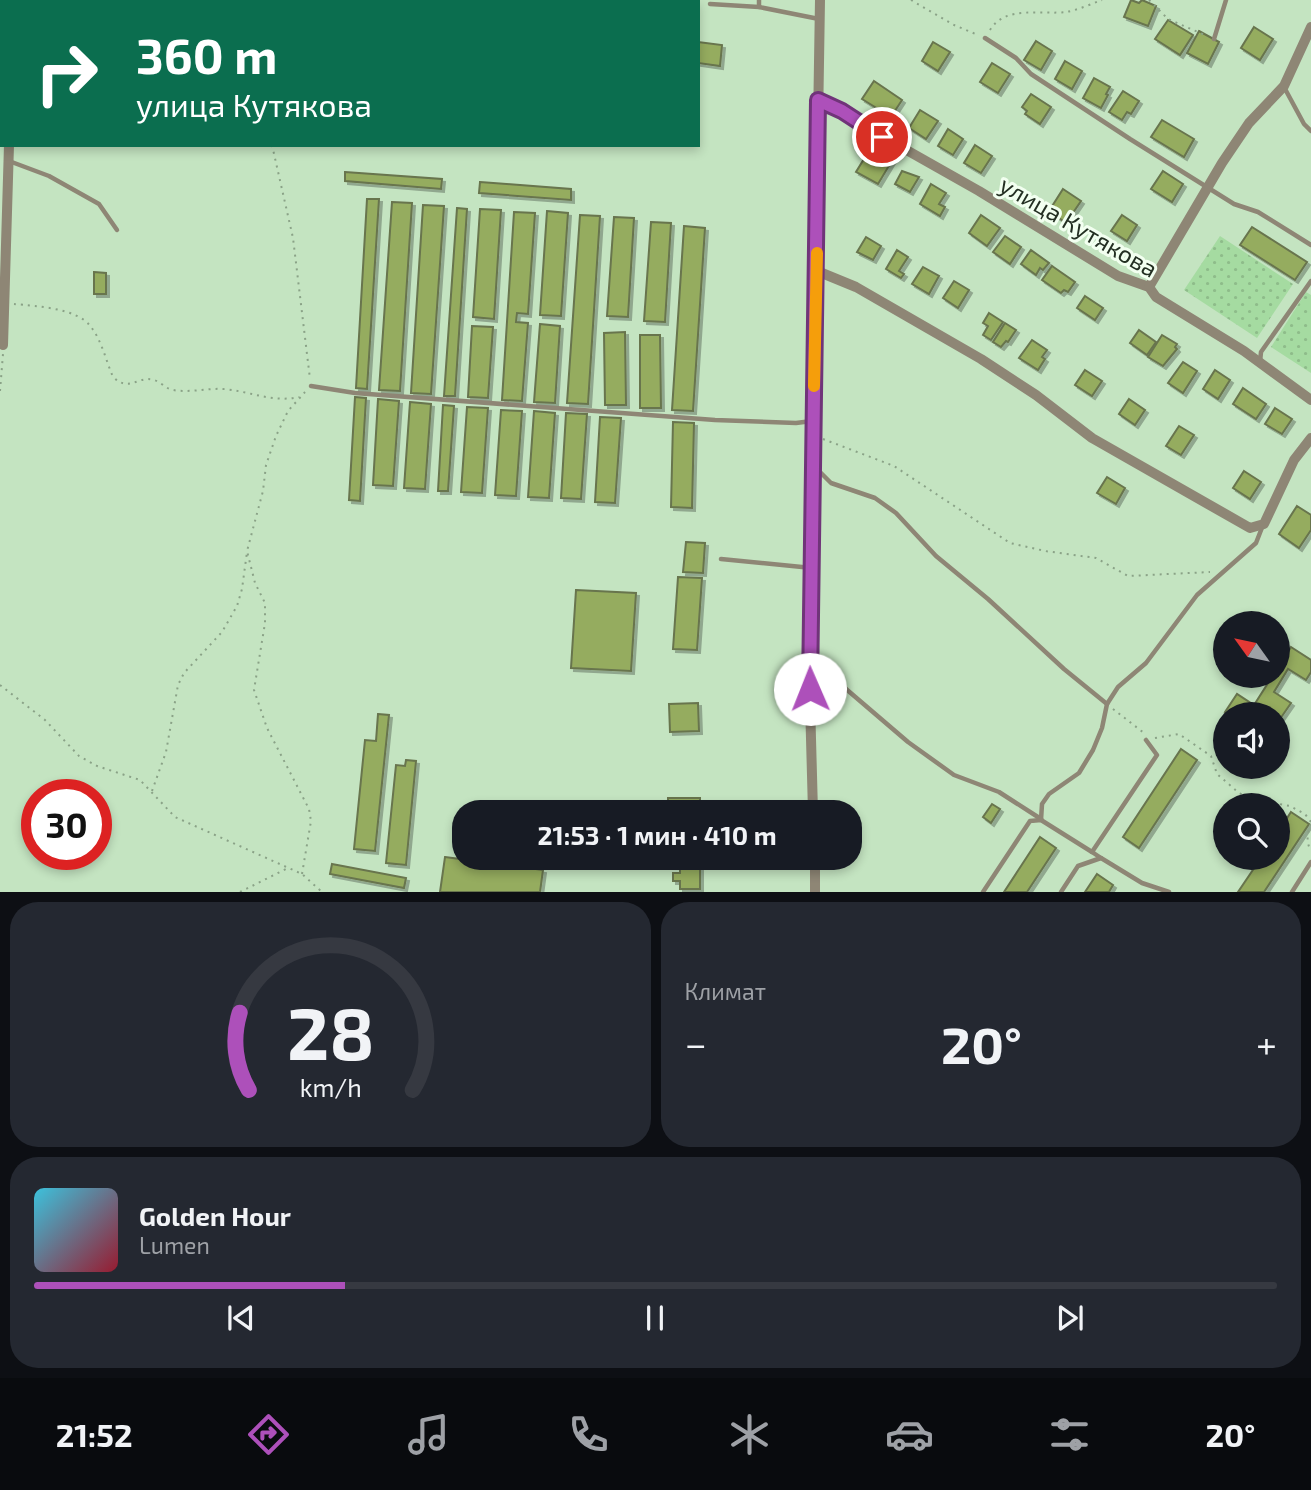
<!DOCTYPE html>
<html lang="ru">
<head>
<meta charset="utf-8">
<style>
  body { margin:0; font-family:"Exo 2",sans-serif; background:#242831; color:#f1f3f6; height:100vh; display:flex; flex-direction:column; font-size:26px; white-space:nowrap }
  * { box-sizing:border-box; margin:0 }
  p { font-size:23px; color:#9ea1a6 }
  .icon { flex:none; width:38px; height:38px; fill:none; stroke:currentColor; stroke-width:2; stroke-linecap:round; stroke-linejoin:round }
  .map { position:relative; height:892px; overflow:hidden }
  .details { display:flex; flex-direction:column; gap:10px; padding:10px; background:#0d0f14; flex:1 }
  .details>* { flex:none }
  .banner { position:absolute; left:0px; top:0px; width:700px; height:147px; box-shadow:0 4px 10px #0003; background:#0b6e4f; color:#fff; overflow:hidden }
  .needle { width:46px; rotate:303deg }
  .fabs { position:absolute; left:1213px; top:611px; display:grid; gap:14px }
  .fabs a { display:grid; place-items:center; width:77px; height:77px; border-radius:50%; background:#171b24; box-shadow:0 4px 10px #0003; font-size:35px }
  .speed { position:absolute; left:21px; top:779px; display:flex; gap:14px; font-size:35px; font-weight:700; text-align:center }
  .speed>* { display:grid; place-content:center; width:91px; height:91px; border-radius:50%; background:#171b24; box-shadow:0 4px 10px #0003; line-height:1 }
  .speed .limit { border:10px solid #d22; background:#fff; color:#111 }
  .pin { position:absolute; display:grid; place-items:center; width:60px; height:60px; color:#fff; margin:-30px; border:4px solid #fff; border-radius:50%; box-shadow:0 2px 7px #0007 }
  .me { position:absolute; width:77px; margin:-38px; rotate:359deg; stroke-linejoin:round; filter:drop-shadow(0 0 5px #0008) }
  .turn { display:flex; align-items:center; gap:24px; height:147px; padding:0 21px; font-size:32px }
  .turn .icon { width:91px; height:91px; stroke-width:2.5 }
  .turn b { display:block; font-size:49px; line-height:60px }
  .big { font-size:52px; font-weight:700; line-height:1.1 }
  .details .card { flex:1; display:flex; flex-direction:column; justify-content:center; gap:10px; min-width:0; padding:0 24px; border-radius:28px; background:#242831 }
  .details .dial { align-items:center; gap:0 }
  .dial svg { height:182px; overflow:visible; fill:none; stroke:#363941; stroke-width:7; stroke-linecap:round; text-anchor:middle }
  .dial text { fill:#f1f3f6; stroke:none }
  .song { display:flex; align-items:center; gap:21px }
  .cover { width:84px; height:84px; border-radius:10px; background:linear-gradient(135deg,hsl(190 70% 55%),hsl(350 70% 35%)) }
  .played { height:7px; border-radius:4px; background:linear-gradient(90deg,#ad50ba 25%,#363941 25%) }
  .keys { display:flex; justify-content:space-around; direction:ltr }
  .heat { display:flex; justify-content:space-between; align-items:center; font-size:38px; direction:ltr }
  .details .tiles { flex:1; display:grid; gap:10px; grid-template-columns:1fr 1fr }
  .card:last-child { grid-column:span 2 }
  .trip { position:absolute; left:452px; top:800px; width:410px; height:70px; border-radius:28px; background:#171b24; box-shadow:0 4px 10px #0003; font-weight:700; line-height:70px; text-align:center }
  .tab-bar { display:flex; height:112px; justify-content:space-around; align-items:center; background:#090b0e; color:#9ea1a6 }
  .tab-bar .icon { width:49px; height:49px }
  .tab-bar .selected { color:#ad50ba }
  .tab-bar b { font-size:32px; color:#f1f3f6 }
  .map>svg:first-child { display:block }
  .garden { fill:url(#garden-dots) }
  .building { fill:#95ac5f; stroke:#68744e; stroke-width:2; filter:url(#shadow) }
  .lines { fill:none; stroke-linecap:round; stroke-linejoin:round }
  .path { stroke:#8aa287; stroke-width:2; stroke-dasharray:2 5; stroke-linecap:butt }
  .service { stroke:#8e8675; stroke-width:4.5 }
  .minor { stroke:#8e8675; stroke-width:10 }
  .route-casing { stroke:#703479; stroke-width:18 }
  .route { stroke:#ad50ba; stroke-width:12 }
  .slow { stroke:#f59e0b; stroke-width:12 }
  .labels { text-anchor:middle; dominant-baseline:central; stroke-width:6; stroke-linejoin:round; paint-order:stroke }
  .street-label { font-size:24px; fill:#232f22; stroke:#f2fff0 }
</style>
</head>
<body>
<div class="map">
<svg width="1311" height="892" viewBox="0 0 1311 892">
  <defs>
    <pattern id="garden-dots" width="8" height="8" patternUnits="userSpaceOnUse" patternTransform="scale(1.75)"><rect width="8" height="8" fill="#a5dba1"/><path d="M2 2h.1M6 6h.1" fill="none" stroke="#8ebc8a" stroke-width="1.8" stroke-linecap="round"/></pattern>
    <filter id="shadow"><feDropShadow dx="3" dy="3" stdDeviation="0" flood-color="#0004"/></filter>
  </defs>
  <rect width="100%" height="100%" fill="#c4e4c1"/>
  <g class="garden">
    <polygon points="1220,236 1293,284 1257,338 1184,290"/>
    <polygon points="1306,292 1311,295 1311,373 1271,347"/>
  </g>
  <g class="building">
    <polygon points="1131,0 1139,3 1142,0 1156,6 1148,26 1124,17"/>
    <polygon points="1168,20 1193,35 1180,55 1155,39"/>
    <polygon points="1254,27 1273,39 1260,60 1241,48"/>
    <polygon points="1199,31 1219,42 1208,64 1187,53"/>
    <polygon points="1036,41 1052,51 1041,70 1024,60"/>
    <polygon points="698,42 722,45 720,66 698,63"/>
    <polygon points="933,42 950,52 938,71 922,61"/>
    <polygon points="1065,61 1082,71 1072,89 1055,79"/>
    <polygon points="992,63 1010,74 998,93 980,82"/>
    <polygon points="1094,78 1110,87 1106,94 1108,95 1101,108 1083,98"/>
    <polygon points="874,81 902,100 891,117 862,99"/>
    <polygon points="1123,91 1139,101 1131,114 1127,112 1122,120 1109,112"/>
    <polygon points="1031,94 1051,107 1040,124 1025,114 1027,111 1022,107"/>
    <polygon points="920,110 938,121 926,139 909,128"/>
    <polygon points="1162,120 1194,139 1184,157 1151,137"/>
    <polygon points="948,129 963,139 953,155 938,146"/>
    <polygon points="975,145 992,156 981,173 964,163"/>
    <polygon points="872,146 893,159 878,184 856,172"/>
    <polygon points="902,171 919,177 910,192 895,184"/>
    <polygon points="1163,171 1183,184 1172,202 1151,189"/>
    <polygon points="345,172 442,179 441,189 345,181"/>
    <polygon points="480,182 571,189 571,200 479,193"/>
    <polygon points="931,184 946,193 939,204 945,207 940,216 920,204"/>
    <polygon points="1063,189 1081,201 1066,223 1049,211"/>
    <polygon points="367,199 379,199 367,389 356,388"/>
    <polygon points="392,202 412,203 400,391 379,390"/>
    <polygon points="423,205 444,206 431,394 411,393"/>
    <polygon points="457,208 467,209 455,396 444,396"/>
    <polygon points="480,209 501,210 494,319 473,317"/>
    <polygon points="547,211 568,213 561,316 540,315"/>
    <polygon points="514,212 535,213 528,314 517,313 516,322 528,323 522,401 502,400"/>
    <polygon points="580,215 600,216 588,404 567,403"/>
    <polygon points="981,215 1000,228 987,246 969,233"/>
    <polygon points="1122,215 1137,225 1127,241 1111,231"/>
    <polygon points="614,217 634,218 628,317 607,316"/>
    <polygon points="651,222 671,223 665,322 644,321"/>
    <polygon points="684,226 705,228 693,411 672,410"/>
    <polygon points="1252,227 1307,262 1295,280 1240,245"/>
    <polygon points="1005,236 1021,247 1010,264 993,252"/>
    <polygon points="866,237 881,246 873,260 857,252"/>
    <polygon points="897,250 908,257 899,271 904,274 901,278 886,269"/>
    <polygon points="1031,250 1049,263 1043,270 1040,268 1036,275 1021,264"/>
    <polygon points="1052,266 1075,282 1068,292 1064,290 1061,293 1042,280"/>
    <polygon points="923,267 939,276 929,294 912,284"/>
    <polygon points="94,272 106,273 106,294 94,294"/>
    <polygon points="954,281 969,290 958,308 943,298"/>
    <polygon points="1085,296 1103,308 1095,320 1077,308"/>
    <polygon points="989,313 1003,322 991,340 983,335 988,326 983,323"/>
    <polygon points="1005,323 1016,330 1008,342 1006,341 1001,347 993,342"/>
    <polygon points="540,324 560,326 555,403 534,402"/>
    <polygon points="472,326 493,327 488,398 468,397"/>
    <polygon points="1139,330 1156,342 1147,355 1130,343"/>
    <polygon points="625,332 626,405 605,405 604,333"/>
    <polygon points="640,335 660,335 661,408 640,408"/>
    <polygon points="1162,335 1177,344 1175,347 1177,349 1163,366 1148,357"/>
    <polygon points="1032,340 1047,350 1042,357 1045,359 1038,370 1019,358"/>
    <polygon points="1183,362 1197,371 1183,393 1168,383"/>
    <polygon points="1085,370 1102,381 1092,396 1075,385"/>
    <polygon points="1215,370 1230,380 1218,399 1203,389"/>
    <polygon points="1243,388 1266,404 1256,419 1233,404"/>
    <polygon points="355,397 366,398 360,501 349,500"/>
    <polygon points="378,399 399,401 393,486 373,485"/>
    <polygon points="1129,399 1145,410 1135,425 1119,414"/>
    <polygon points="410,402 431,404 425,489 404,488"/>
    <polygon points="443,405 454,406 448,491 438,491"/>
    <polygon points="467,407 488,408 482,493 461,492"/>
    <polygon points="1275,408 1292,419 1282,434 1265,424"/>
    <polygon points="501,410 522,411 516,496 495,495"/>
    <polygon points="534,411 555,413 549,498 528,497"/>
    <polygon points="566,413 587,414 581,499 561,498"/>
    <polygon points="600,417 621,418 615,503 595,502"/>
    <polygon points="673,422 694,423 692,508 671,507"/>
    <polygon points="1179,426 1194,435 1181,455 1166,446"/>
    <polygon points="1244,471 1261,482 1250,499 1233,488"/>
    <polygon points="1107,477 1125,488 1116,504 1097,493"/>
    <polygon points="1297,506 1311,515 1311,530 1299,548 1279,534"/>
    <polygon points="686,542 705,543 703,573 683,572"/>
    <polygon points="678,577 702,578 697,650 673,649"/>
    <polygon points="576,590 636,593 631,671 571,668"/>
    <polygon points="1291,647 1311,660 1311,672 1306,680 1288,669 1274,692 1291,703 1280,719 1278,714 1272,714 1263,708 1259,714 1229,714 1225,712 1237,694 1254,705 1268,683 1255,676 1278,676 1278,667"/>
    <polygon points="698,703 699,731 670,732 669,704"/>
    <polygon points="378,714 389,715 375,851 354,849 365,740 376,741"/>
    <polygon points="1181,749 1197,760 1139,848 1123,837"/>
    <polygon points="406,760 416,761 406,865 386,863 396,765 405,766"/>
    <rect x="668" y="798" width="32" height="14"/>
    <polygon points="992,804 1000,809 991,823 983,817"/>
    <polygon points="1291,812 1309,824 1264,892 1238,892 1261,858 1278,858 1278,832"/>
    <polygon points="1040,837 1056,848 1027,892 1004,892"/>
    <polygon points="445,857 543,870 540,892 440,892"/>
    <polygon points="680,858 700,858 700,889 680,889 680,881 673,881 673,873 680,873"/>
    <polygon points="332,864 406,878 404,888 330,874"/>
    <polygon points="1097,874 1113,885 1109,892 1085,892"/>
  </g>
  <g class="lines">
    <g class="path">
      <polyline points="250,0 251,2"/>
      <polyline points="911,0 954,25 978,35"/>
      <polyline points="1149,0 1168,19 1207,36"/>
      <path d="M990,30C1005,5 1041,15 1066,12C1078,10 1091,4 1102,0"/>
      <polyline points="0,79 2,78"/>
      <polyline points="272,145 293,238 310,379"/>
      <path d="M14,304C35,306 78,308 91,327C102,341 106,361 113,377C130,393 138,375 154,380C161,382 166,389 173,390C190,393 207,388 223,389C250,391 272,403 299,397"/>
      <polyline points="0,391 3,354"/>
      <polyline points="823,439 894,466 1010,543 1045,551 1096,558 1128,576 1210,572"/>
      <polyline points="0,685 45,720 79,756 97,766 140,780 175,817 302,874 322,892"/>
      <polyline points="1113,709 1144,733"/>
      <polyline points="1155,738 1179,734 1211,756 1217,774 1239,793 1253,799 1290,806 1305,814 1311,822"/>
      <polyline points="152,791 166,752 178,685 184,673 222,632 237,606 242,589 247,552"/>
      <path d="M1311,824C1307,833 1306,842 1311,851"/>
      <polyline points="302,874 311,821 309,809 267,728 254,690 265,623 265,603 255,583 247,551 263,491 266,465 276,436 288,411 305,392"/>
      <polyline points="240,892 286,869"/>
    </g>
    <g class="service">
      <polyline points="759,0 759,7"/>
      <polyline points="710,4 759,7 819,19"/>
      <polyline points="985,38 1016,58 1031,74 1130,139 1234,204 1258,212 1311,245"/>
      <polyline points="1214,39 1226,0"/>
      <polyline points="1284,87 1304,124 1311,131"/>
      <polyline points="9,161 49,176 99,204 117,230"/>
      <polyline points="1260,362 1261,352 1311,281"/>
      <polyline points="311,386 355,393 715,420 796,423 812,421"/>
      <polyline points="815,467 831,483 875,498 896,513 936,556 988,599 1064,669 1107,704"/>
      <polyline points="721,559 812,568"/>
      <polyline points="811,666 832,677 908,742 954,775 999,792 1041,819"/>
      <polyline points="1041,820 1042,804 1049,794 1079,773 1093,750 1102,728 1107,704 1118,687 1146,663 1197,595 1256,543 1263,525"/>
      <polyline points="1101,858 1092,852 1157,755 1146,740"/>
      <polyline points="983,892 1030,821 1041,820 1092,852"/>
      <polyline points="1061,892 1078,866 1101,858 1142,883 1169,892"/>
      <polyline points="1292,892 1311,862"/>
    </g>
    <g class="minor">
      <polyline points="16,2 16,0"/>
      <polyline points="818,100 979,191 1118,276 1149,287 1156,297 1244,351 1311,400"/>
      <polyline points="817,271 856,287 981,359 1036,395 1092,438 1250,528 1264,524 1294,460 1311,438"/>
      <polyline points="1149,287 1222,163 1249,123 1284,86 1311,27"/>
      <polyline points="3,345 9,145"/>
      <polyline points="813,812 809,665 813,568 813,436 820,0"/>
      <polyline points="815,858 815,892"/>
    </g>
  </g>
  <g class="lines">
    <defs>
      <polyline id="route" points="810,689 818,100 842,111 882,137"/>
    </defs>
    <use href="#route" class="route-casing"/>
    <use href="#route" class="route"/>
    <polyline class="slow" points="814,386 817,253"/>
  </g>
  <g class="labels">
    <g class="street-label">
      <text transform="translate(1079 226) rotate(30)">улица Кутякова</text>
    </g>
  </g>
</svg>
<div class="fabs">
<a><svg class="needle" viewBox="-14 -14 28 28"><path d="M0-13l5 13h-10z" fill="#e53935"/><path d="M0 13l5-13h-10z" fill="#9ea1a6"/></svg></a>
<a><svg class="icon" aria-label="sound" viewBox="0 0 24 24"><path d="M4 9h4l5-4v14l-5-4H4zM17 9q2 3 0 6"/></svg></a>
<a><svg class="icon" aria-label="search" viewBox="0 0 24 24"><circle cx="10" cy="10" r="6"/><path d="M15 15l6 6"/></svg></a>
</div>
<div class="speed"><div class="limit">30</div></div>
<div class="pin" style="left:882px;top:137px;background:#d93025"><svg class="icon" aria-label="arrive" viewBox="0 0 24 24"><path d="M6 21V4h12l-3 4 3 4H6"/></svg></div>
<svg class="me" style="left:810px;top:689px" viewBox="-20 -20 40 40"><circle r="19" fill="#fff"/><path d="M0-13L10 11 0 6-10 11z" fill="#ad50ba"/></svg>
<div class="trip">21:53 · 1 мин · 410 m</div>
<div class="banner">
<div class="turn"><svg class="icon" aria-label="right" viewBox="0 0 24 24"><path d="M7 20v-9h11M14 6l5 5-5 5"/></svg><div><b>360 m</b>улица Кутякова</div></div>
</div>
</div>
<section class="details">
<div class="tiles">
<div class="card dial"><svg viewBox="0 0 100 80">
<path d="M14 69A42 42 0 1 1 86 69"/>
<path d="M14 69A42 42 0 0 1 10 35" stroke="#ad50ba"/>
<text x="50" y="56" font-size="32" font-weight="700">28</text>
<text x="50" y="72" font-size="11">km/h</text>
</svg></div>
<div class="card"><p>Климат</p>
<div class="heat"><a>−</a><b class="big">20°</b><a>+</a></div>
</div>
<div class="card">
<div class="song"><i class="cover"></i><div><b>Golden Hour</b><p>Lumen</p></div></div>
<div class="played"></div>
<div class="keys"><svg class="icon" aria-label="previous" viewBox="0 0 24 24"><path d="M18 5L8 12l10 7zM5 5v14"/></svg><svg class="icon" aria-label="pause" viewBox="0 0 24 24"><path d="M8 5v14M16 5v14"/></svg><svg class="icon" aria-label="next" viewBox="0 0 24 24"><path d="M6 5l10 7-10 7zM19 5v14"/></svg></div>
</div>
</div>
</section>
<nav class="tab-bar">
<b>21:52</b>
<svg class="icon selected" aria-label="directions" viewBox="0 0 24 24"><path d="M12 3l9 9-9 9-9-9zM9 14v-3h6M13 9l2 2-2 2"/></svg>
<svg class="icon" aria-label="music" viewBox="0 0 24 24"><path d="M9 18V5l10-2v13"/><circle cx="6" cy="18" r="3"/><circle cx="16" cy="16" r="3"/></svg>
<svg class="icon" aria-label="phone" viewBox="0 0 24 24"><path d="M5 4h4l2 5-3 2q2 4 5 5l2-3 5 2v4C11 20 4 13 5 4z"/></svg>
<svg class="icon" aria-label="climate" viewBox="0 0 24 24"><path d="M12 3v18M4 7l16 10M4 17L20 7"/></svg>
<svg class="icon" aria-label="car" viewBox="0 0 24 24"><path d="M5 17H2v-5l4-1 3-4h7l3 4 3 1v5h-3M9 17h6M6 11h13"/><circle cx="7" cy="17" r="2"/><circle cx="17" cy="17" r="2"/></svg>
<svg class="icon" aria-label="filters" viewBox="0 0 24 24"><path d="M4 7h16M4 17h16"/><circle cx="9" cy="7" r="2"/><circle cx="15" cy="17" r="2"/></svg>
<b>20°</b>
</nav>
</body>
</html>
